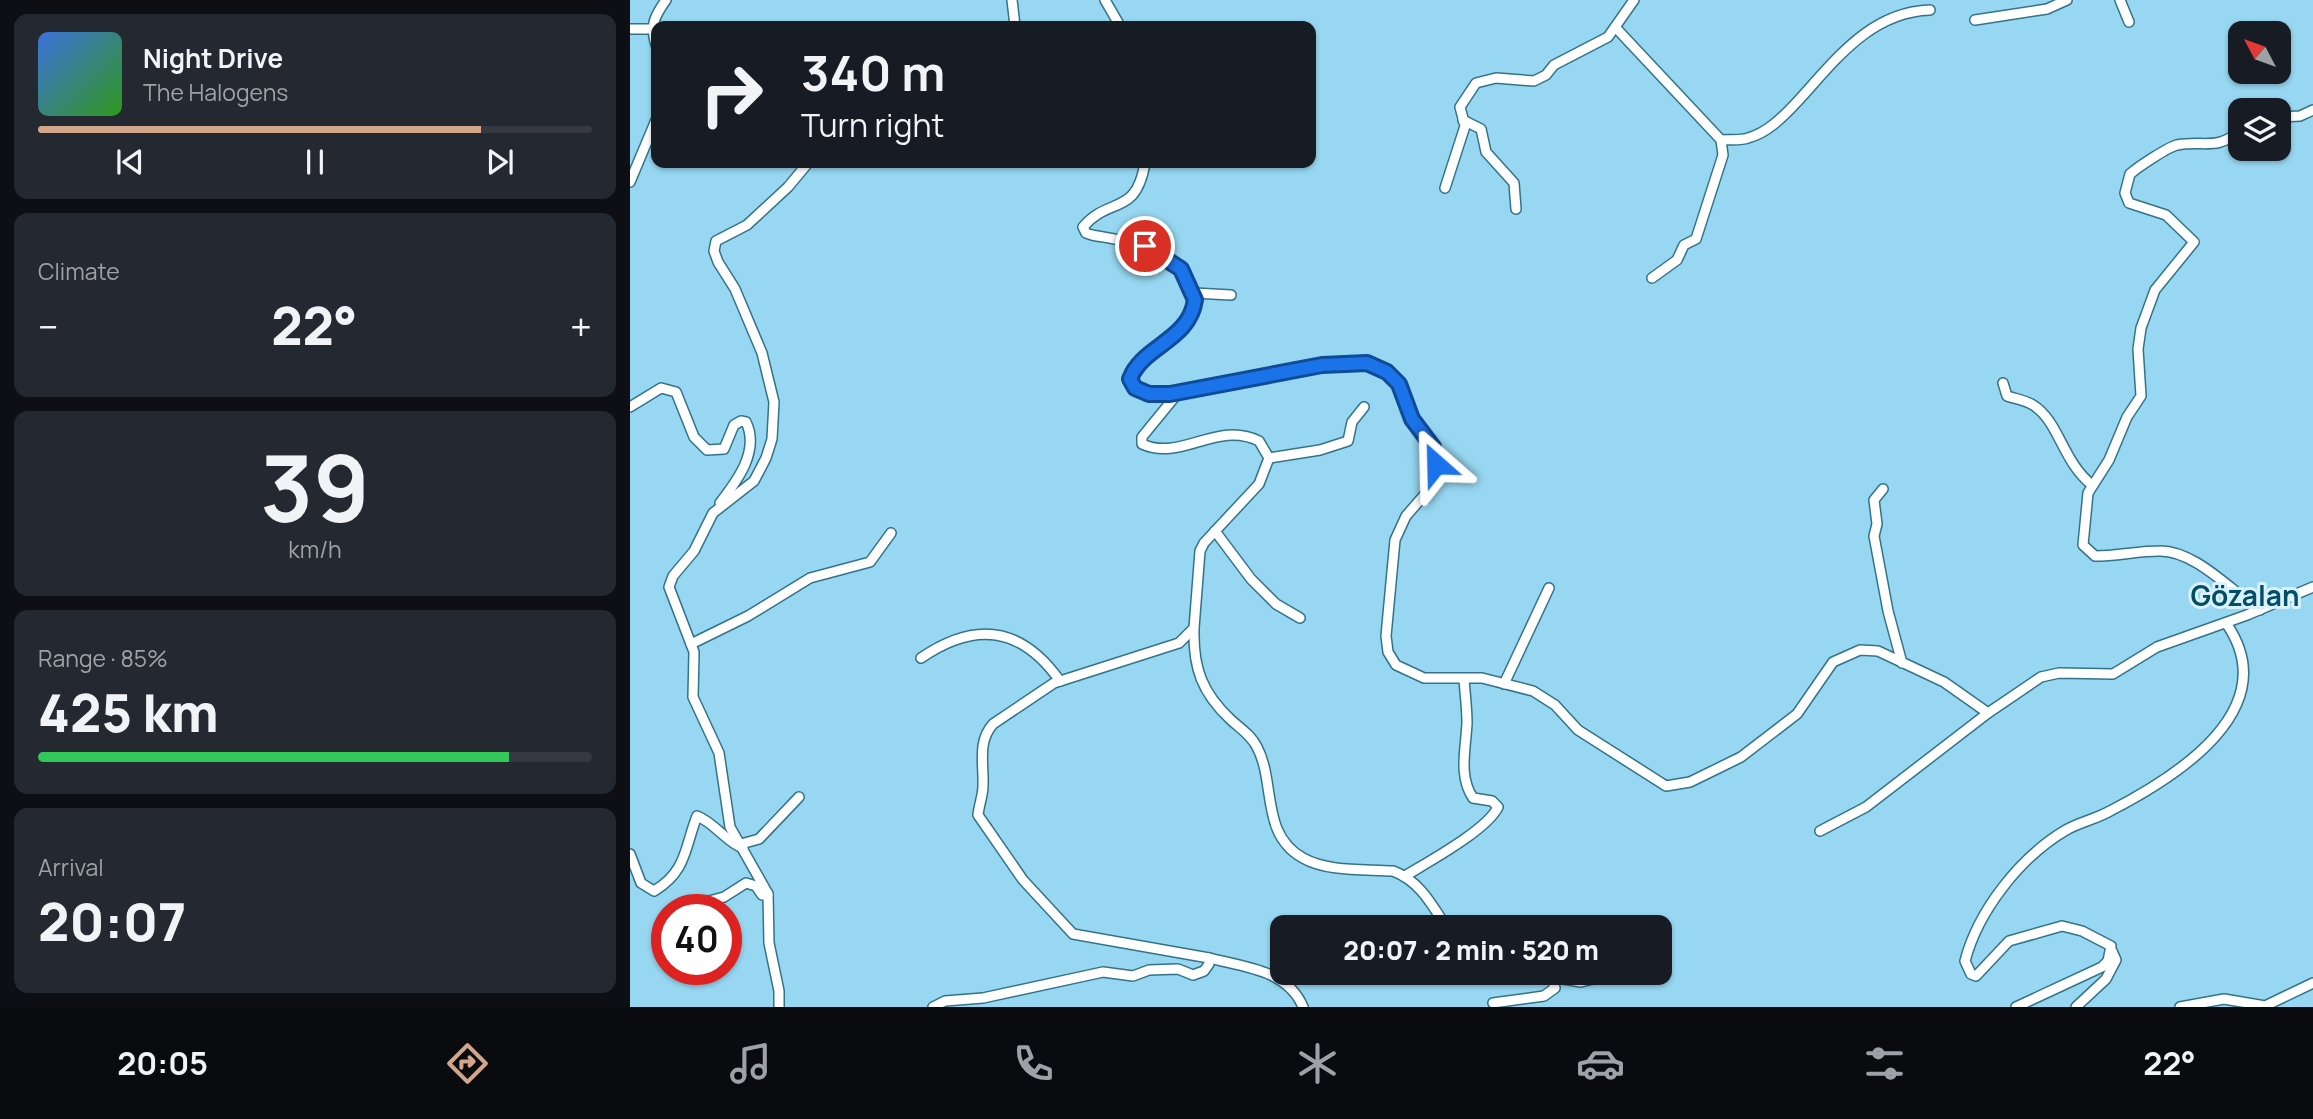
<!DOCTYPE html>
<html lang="en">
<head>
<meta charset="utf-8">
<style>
  body { margin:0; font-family:Manrope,sans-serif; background:#242831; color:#f1f3f6; height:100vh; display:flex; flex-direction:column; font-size:26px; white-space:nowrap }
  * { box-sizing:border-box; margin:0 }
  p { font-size:23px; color:#9ea1a6 }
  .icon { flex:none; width:38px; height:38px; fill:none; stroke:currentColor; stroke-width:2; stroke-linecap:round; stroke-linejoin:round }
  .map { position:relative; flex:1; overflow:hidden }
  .sheet { display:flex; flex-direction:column; gap:14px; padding:14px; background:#0d0f14; width:630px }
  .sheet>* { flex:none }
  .guide { position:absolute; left:21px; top:21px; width:665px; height:147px; border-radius:14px; box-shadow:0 2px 5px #0004; background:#171b24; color:#f1f3f6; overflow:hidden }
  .needle { width:46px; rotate:311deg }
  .controls { position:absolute; left:1598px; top:21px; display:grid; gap:14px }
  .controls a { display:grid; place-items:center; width:63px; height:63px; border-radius:14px; background:#171b24; box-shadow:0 2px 5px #0004; font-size:35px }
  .speed { position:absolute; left:21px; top:894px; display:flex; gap:14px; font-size:35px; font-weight:700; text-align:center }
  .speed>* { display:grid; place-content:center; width:91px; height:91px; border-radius:50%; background:#171b24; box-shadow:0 2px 5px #0004; line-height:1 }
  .speed .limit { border:10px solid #d22; background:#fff; color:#111 }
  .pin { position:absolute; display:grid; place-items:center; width:60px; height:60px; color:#fff; margin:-30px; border:4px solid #fff; border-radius:50%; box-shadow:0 2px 7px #0007 }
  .me { position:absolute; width:77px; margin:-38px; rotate:335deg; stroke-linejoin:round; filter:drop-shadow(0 0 5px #0008) }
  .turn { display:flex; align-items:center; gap:24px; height:147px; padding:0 35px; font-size:32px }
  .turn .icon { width:91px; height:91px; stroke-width:2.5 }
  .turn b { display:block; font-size:49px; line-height:60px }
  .big { font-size:52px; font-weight:800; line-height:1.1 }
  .sheet .card { flex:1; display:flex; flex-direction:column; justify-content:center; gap:10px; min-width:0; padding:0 24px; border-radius:14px; background:#242831 }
  .sheet .dial { align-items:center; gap:0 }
  .dial b { font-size:91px; line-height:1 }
  .song { display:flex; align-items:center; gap:21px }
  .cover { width:84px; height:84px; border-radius:10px; background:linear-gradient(135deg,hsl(220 70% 55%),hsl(110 70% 35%)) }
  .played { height:7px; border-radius:4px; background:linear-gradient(90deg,#d1a68b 80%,#363941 80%) }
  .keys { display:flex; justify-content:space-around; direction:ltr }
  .heat { display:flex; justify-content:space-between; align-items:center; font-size:38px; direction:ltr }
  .charge { height:10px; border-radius:5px; background:linear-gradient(90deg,#34c759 85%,#363941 0) }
  .trip { position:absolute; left:640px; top:915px; width:402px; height:70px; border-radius:14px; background:#171b24; box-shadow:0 2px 5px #0004; font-weight:800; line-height:70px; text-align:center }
  .dock { display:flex; height:112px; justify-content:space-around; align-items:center; background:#090b0e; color:#9ea1a6 }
  .dock .icon { width:49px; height:49px }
  .dock .selected { color:#d1a68b }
  .dock b { font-size:32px; color:#f1f3f6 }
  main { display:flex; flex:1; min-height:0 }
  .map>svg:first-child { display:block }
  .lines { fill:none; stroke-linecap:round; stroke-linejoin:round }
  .minor-casing { stroke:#33738a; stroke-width:12 }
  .minor { stroke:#fff; stroke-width:9 }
  .route-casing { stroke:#114b97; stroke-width:18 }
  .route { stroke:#1a73e8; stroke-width:12 }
  .labels { text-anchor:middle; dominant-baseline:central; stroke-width:6; stroke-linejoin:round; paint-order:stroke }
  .quarter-label { font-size:28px; font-weight:bold; fill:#024e64; stroke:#d9f1fc }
</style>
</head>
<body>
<main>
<section class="sheet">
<div class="card">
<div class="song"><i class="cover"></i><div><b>Night Drive</b><p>The Halogens</p></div></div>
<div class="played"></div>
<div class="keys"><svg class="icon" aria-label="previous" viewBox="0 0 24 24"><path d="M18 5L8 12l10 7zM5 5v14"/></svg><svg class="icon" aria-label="pause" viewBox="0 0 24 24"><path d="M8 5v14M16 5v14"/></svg><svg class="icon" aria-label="next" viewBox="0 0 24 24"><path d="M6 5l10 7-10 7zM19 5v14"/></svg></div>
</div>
<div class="card"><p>Climate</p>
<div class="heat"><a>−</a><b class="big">22°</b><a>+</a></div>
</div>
<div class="card dial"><b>39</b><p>km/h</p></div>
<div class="card"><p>Range · 85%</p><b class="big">425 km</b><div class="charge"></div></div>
<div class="card"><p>Arrival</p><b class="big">20:07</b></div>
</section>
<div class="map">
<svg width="1683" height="1007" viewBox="0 0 1683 1007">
  <rect width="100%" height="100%" fill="#97d7f1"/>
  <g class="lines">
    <defs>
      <g id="minor">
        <polyline points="382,0 385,26"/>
        <polyline points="475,0 490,26"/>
        <polyline points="1490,0 1499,22"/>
        <polyline points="1345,20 1417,9 1437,0"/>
        <polyline points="986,28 1091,140 1093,155 1066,239 1054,245 1047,260 1022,278"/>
        <polyline points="0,29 21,29"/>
        <path d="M26,45C20,25 24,17 36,0"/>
        <polyline points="1648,117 1670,116 1683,110"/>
        <polyline points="833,120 851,129 856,152 884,183 886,209"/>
        <path d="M1610,131C1586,151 1574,140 1547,145C1538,147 1508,167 1500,174L1495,193L1499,203L1536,215L1564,242L1525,290L1511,328L1508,349L1511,396L1497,417L1479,460L1458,493L1453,545L1465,556C1487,556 1508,551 1529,551C1565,550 1601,591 1630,610"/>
        <path d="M1091,140C1099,139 1110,141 1118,138C1137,133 1153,117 1166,103C1204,62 1239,12 1300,10"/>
        <path d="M515,163C506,217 479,196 453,227L456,233L462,235C499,242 541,245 560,284C566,296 566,309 558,320C543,342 517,351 503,373L501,382C513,397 530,395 548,393L719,362L737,364L765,379L772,389L782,419L805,454L803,485L776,516L765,540L756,636L758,652L766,665L794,678H852L903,691L925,705L948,730L1036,786L1060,782L1111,757L1167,714L1203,662L1230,650L1248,651L1314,682L1358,713L1411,677L1429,673L1483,674L1527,647L1617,615L1683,587"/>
        <polyline points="0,182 26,120"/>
        <polyline points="815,188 835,126 830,107 846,83 866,78 904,81 916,75 924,65 978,37 1004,0"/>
        <polyline points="564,293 601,295"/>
        <path d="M1373,383L1377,396C1386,399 1395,400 1403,405C1429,421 1432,461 1462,485"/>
        <path d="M0,407L31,388L46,392L64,437L77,450L94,449L104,425L111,421L116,422C130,451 107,481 90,503"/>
        <polyline points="639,458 690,450 718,441 722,422 734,407"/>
        <polyline points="1253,489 1244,500 1247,524 1244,536 1258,611 1272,663"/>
        <polyline points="585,531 621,579 646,604 670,618"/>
        <path d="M564,629C563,668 572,693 601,720C611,729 621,735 627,747C646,783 630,834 673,858C697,872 736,869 763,871C790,881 802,905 817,928"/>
        <polyline points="61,644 118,616 180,578 240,562 261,533"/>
        <path d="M291,658C345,621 391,626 430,681"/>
        <polyline points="874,684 919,588"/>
        <polyline points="1190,831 1236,807 1358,713"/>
        <polyline points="111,844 129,839 169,797"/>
        <path d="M0,854L11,883L24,891C57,872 55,846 67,816C85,823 96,842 113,848"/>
        <path d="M775,876C798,862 857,830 868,807L862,801L843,798C828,776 836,748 837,723C837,708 835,694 834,679"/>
        <polyline points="75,902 94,897 116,883 126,886 132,895 138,894"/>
        <path d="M579,958C614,967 658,970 673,1007"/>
        <polyline points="898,973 951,982 988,973"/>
        <polyline points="863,1003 914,996 925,988 922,978"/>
        <polyline points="149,1007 149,991 139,943 138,894 100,827 89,753 63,697 64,652 39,587 43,576 64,551 83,513 124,481 136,458 142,439 144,402 132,353 105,289 88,262 84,251 86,241 117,225 158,187 178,163"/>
        <path d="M303,1007L315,1001L353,998L473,972L503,976L519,970L548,969L563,975L574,971L579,964V958L443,934L393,880L348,815C349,805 353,795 353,786C354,764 347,742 363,724L424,683L549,643L564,628L570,551L574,543L629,484L639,458L629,441C587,420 551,462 512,444V437L548,393"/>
        <path d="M1386,1007L1472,967L1478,961L1481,946L1452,931L1432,926L1379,941L1346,976L1341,974L1335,961C1348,911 1390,857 1436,830C1450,822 1466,819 1480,811C1546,777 1656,709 1596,623"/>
        <polyline points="1446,1007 1476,979 1486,960 1482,951"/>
        <polyline points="1550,1007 1594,999 1635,1006 1683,983"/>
      </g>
    </defs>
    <use href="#minor" class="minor-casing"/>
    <use href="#minor" class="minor"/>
  </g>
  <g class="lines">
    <defs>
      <path id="route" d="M515,246L551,269L565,300C559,341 512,346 500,379L505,388L519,394H540L692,365L737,363L757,372L769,384L782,419L803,447L806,464"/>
    </defs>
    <use href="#route" class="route-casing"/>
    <use href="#route" class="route"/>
  </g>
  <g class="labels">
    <g class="quarter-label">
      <text x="1615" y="595">Gözalan</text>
    </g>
  </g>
</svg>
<div class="controls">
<a><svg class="needle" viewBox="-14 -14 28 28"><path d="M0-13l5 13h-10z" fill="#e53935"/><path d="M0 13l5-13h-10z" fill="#9ea1a6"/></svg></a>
<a><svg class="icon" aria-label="layers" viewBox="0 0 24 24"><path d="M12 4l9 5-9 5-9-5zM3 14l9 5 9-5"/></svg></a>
</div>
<div class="speed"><div class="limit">40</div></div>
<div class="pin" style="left:515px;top:246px;background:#d93025"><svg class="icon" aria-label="arrive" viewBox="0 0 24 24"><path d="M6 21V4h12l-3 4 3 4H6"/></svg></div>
<svg class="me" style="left:806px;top:464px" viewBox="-20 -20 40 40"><path d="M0-17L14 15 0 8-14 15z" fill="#1a73e8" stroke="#fff" stroke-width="4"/></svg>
<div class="trip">20:07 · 2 min · 520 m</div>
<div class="guide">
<div class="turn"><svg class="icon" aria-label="right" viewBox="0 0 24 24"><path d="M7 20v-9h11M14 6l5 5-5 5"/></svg><div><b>340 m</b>Turn right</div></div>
</div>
</div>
</main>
<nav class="dock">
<b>20:05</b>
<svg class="icon selected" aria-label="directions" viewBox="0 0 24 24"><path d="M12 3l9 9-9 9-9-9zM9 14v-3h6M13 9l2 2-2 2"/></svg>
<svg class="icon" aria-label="music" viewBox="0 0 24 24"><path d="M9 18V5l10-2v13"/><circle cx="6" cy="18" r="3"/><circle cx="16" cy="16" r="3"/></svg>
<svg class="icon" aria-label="phone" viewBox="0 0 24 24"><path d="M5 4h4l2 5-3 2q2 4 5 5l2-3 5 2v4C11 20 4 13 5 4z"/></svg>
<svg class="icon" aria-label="climate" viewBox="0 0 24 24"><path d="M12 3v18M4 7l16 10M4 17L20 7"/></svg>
<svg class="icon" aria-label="car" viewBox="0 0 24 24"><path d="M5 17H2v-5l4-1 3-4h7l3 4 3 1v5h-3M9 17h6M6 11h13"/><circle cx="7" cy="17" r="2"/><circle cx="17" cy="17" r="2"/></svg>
<svg class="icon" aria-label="filters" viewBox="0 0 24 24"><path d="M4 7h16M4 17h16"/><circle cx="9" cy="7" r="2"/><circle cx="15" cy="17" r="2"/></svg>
<b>22°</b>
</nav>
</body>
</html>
